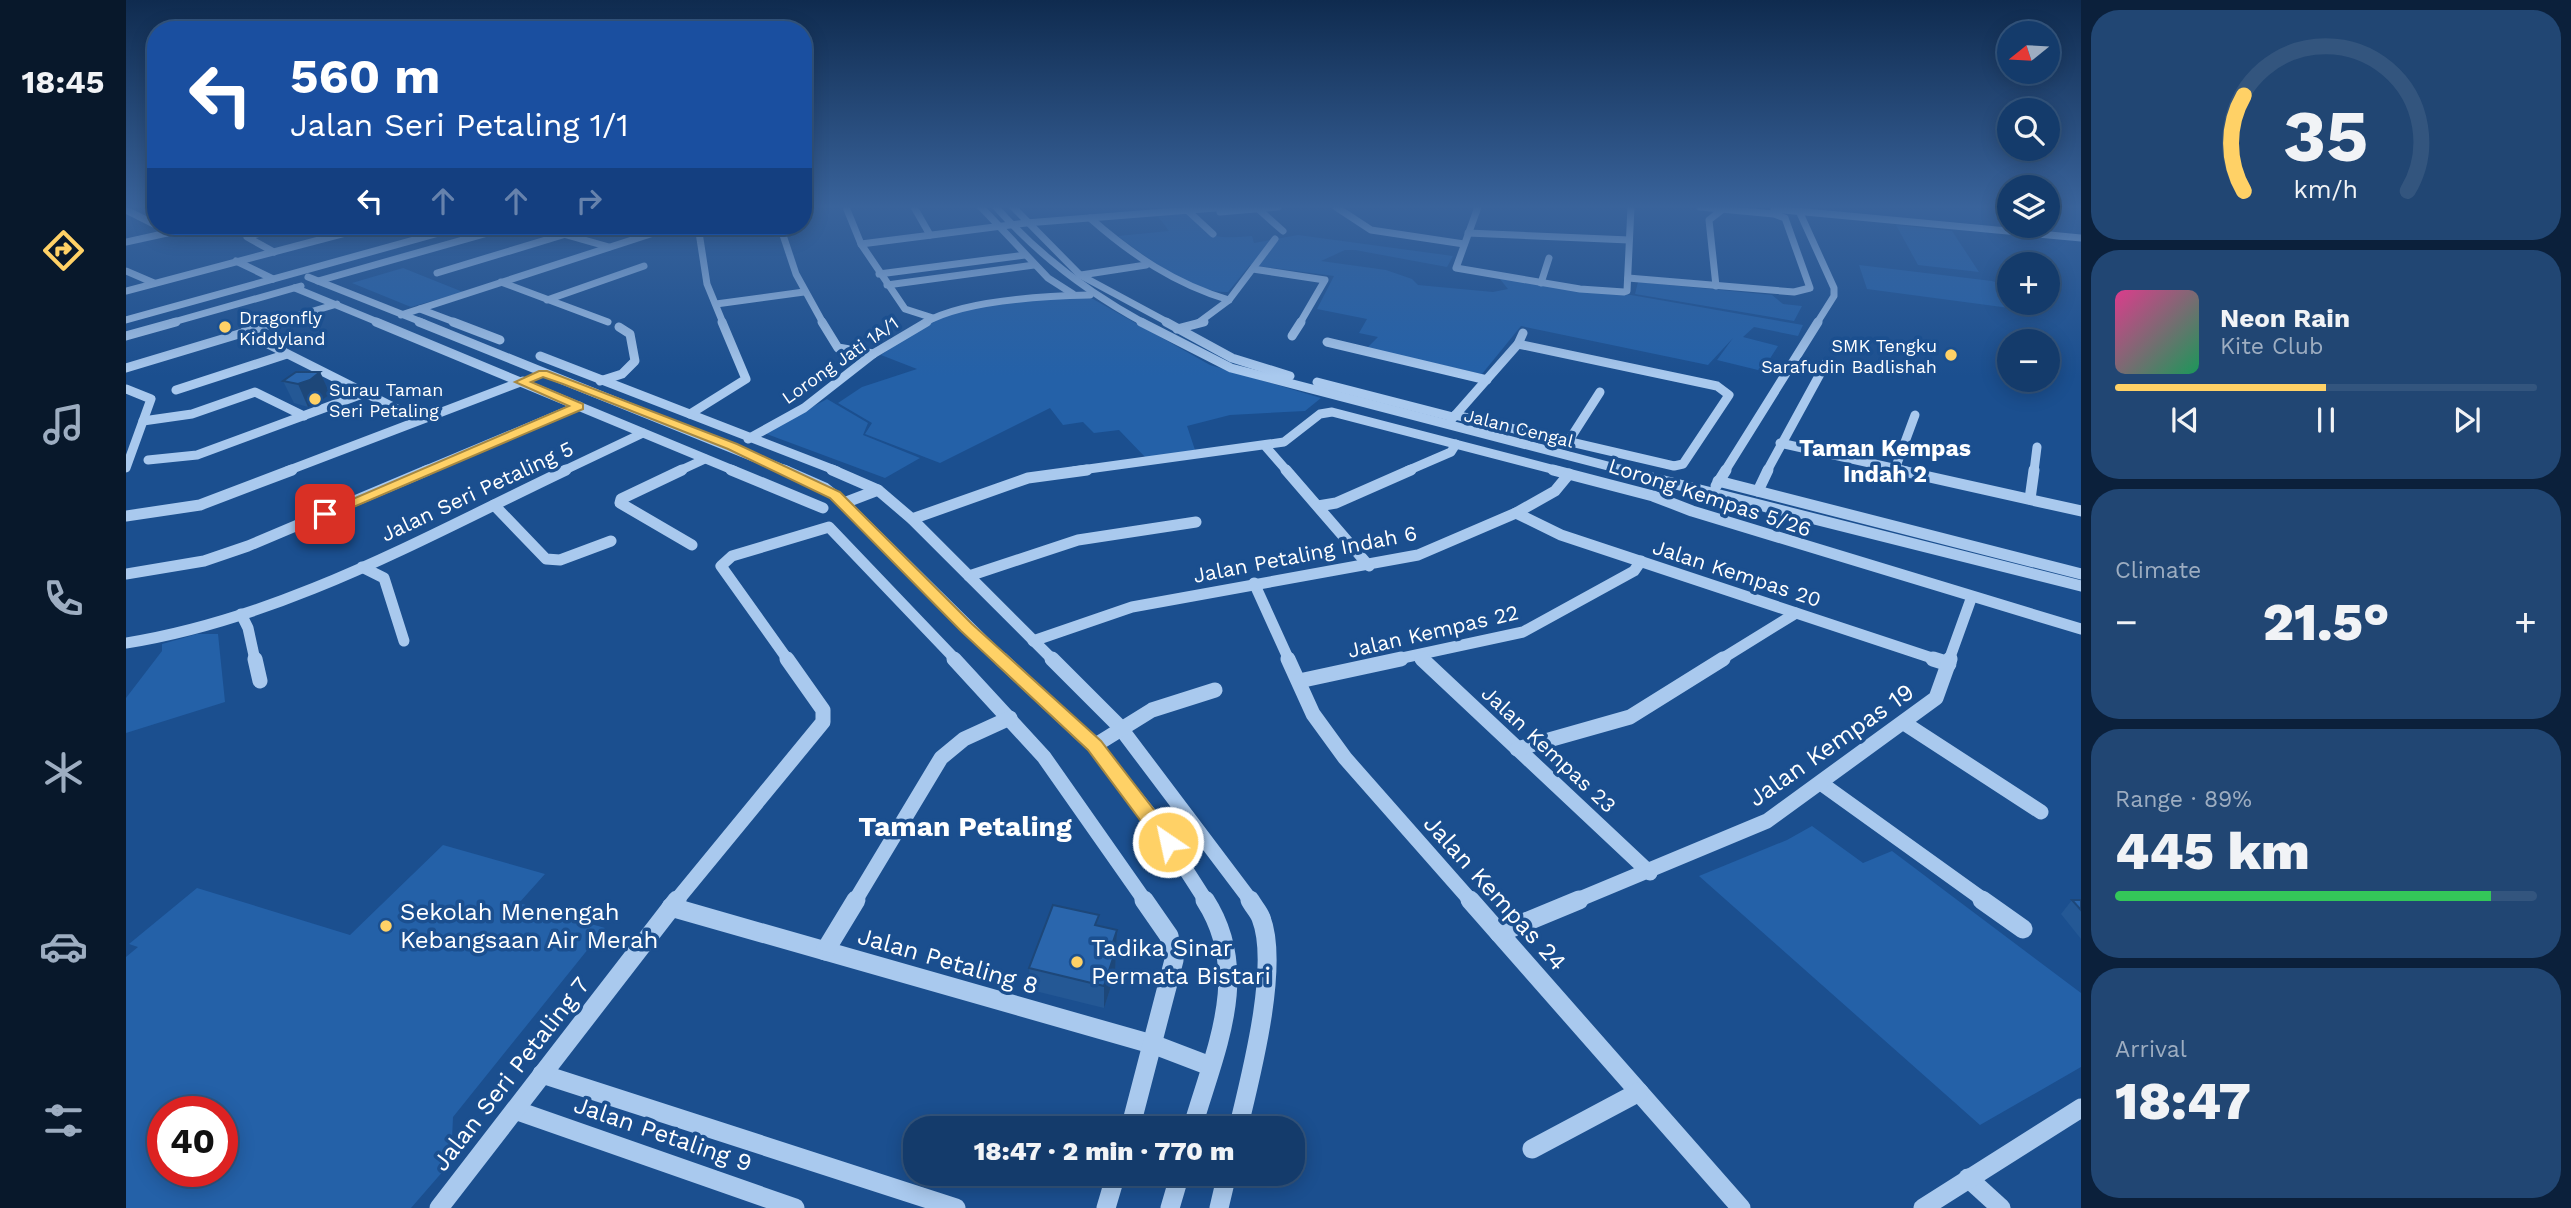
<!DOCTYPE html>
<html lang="en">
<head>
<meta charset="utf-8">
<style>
  body { margin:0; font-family:"Work Sans",sans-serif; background:#214673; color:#f1f3f6; height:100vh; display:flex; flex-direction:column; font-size:26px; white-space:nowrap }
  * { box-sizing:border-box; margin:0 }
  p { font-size:23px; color:#9dadc1 }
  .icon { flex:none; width:38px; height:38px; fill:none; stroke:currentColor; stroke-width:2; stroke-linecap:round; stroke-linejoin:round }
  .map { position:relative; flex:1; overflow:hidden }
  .details { display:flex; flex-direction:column; gap:10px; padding:10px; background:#0b203b; width:490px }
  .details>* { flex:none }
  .hud { position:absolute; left:21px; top:21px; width:665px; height:214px; border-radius:28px; box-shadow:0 4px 18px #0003,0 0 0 2px #33557e; background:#1a4fa0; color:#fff; overflow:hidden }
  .needle { width:46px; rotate:252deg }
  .buttons { position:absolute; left:1871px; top:21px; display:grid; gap:14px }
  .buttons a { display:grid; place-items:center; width:63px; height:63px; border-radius:50%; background:#143b6b; box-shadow:0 4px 18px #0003,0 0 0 2px #33557e; font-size:35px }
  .speed { position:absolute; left:21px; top:1096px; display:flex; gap:14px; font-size:35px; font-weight:700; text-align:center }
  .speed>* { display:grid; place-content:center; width:91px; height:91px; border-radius:50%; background:#143b6b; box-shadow:0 4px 18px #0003,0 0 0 2px #33557e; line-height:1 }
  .speed .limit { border:10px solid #d22; background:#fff; color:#111 }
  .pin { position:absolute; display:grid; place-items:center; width:60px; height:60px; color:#fff; margin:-30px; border-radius:14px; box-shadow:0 4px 10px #0006 }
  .me { position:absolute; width:77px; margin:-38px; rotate:326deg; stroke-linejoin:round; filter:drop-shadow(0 0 5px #0008) }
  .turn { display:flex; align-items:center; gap:24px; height:147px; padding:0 28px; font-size:32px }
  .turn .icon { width:91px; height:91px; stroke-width:2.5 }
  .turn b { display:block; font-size:49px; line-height:60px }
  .lanes { display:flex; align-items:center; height:66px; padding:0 28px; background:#0003; justify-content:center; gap:35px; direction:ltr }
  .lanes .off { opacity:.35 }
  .big { font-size:52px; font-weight:800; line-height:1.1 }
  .details .card { flex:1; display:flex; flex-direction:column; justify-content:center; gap:10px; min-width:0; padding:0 24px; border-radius:28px; background:#214673 }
  .details .dial { align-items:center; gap:0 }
  .dial svg { height:182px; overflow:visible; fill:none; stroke:#33557e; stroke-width:7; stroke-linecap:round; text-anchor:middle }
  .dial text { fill:#f1f3f6; stroke:none }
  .song { display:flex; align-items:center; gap:21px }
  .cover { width:84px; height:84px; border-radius:10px; background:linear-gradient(135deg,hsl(330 70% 55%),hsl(150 70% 35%)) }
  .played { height:7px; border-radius:4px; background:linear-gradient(90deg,#ffd166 50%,#33557e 50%) }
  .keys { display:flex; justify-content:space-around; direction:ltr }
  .heat { display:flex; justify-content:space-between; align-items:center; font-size:38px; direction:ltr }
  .charge { height:10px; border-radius:5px; background:linear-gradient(90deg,#34c759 89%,#33557e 0) }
  .trip { position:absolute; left:777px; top:1116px; width:402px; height:70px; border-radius:28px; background:#143b6b; box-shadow:0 4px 18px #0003,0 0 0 2px #33557e; font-weight:800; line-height:70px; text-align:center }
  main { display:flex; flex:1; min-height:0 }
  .tabs { display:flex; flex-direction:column; width:126px; justify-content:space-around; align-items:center; background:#08182b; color:#9dadc1 }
  .tabs .icon { width:49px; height:49px }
  .tabs .active { color:#ffd166 }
  .tabs b { font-size:32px; color:#f1f3f6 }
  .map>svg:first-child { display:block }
  .green { fill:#2461a8; fill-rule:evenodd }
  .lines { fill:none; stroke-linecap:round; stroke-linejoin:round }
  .minor-far4 { stroke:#a9c9ee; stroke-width:7 }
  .minor-far3 { stroke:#a9c9ee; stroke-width:9 }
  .minor-far2 { stroke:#a9c9ee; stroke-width:11 }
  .minor-far1 { stroke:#a9c9ee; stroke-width:15 }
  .minor { stroke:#a9c9ee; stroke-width:19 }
  .wall { fill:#245895 }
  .shaded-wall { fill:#1d4779 }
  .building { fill:#2a66ad; stroke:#1d4779; stroke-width:2 }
  .route { fill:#ffd166; stroke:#a68842; stroke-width:2 }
  .poi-dot { fill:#ffd166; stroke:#1b4f8f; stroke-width:2.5 }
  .labels { text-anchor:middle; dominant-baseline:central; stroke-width:7; stroke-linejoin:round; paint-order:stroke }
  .far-poi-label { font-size:18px; fill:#fff; stroke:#1b4f8f; text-anchor:start }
  .far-street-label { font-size:18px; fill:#fff; stroke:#1b4f8f }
  .street-label { font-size:21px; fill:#fff; stroke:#1b4f8f }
  .neighbourhood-label { font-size:23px; font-weight:bold; fill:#fff; stroke:#1b4f8f }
  .near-street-label { font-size:24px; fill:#fff; stroke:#1b4f8f }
  .near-poi-label { font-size:24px; fill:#fff; stroke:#1b4f8f; text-anchor:start }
  .near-neighbourhood-label { font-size:28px; font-weight:bold; fill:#fff; stroke:#1b4f8f }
</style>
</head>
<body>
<main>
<nav class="tabs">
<b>18:45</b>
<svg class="icon active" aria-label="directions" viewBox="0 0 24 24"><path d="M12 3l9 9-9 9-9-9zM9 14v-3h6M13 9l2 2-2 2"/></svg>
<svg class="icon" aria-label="music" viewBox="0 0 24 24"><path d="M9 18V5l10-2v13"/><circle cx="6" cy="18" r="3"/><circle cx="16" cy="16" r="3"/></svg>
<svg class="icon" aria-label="phone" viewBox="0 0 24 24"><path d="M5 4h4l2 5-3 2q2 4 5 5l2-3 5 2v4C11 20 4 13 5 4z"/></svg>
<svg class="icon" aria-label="climate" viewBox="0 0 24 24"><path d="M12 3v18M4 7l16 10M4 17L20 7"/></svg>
<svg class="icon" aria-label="car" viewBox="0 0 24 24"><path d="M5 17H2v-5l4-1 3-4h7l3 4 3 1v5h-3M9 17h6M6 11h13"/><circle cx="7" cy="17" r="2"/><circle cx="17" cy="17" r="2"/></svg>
<svg class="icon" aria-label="filters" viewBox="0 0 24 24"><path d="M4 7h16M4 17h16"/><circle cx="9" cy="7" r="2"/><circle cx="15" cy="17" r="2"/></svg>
</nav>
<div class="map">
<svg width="1955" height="1208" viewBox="0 0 1955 1208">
  <rect width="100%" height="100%" fill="#1b4f8f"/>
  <g class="green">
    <path d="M1059,211C1088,239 1086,239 1126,236L1128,243L1172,235L1327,256L1321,267L1229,250H1219L1195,261L1260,270L1286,279L1292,285L1367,292L1382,289L1373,278L1461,292L1505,295L1677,325L1672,336L1628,327L1617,337L1652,346L1636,371L1591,360L1607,338L1582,365L1395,326L1356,374L1241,348L1252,337L1233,333L1241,319L1191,309L1208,276L1124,265L1102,292C1068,294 1018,256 992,236L1043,231L1030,214Z"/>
    <polygon points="1770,225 1826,231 1853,272 1792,265"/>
    <polygon points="1733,265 1866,281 1883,286 1883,303 1902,303 1906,311 1741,289"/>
    <polygon points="277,268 337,292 285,307 226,283"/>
    <polygon points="1512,282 1646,295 1657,304 1676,306 1668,321 1509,294"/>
    <path d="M945,297L967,299L1084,365L1195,398L1179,411L1104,415L1061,426L1069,450L1020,458L993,430L968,433L957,422L937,425L924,408L814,463L739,434L746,423L712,403L736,387L791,369L755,355C771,344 787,328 805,321C847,304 900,298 945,297Z"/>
    <polygon points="701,399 742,423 737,435 794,458 759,478 638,433"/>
    <polygon points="71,634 92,634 99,702 0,733 0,698 36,651 36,644"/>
    <polygon points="1686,826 1737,863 1766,851 1955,993 1955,1067 1854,1125 1573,876 1661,840"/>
    <path d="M317,845L419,874L393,903L479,928L327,1117L325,1162L285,1208H0V957L12,947L3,944L71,888L224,935ZM96,1111V1171H37V1111Z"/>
  </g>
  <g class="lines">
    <g class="minor-far4">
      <polyline points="720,207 735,244 779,309 807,318"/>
      <polyline points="788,207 804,235"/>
      <polyline points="855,207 922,278 947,294"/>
      <path d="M870,207C913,256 961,292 1018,323"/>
      <polyline points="887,207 954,275 1043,323"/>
      <polyline points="1130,207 1157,231"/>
      <polyline points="1210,207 1245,230 1338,244"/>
      <polyline points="1352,207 1330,268 1454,289 1498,292 1501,291 1505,207"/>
      <polyline points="1648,209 1955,238"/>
      <polyline points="0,210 30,225"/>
      <polyline points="1061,210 1087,234"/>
      <polyline points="1673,211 1708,288 1708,296 1691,323"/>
      <polyline points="1094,212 1152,207"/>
      <path d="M964,218C1006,255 1049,284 1103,300"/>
      <polyline points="409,226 483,247"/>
      <polyline points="572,226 581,284 597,323"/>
      <polyline points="654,226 670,274 697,323"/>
      <polyline points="1342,233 1503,240"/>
      <polyline points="0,242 73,226"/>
      <polyline points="735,244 900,223 1102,207"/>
      <polyline points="148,252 121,237 158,226"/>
      <polyline points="110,261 147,279"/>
      <polyline points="1127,269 1199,280 1174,323"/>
      <polyline points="0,271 28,283"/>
      <polyline points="311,273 466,226"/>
      <polyline points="753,274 899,255"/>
      <polyline points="955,275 1020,265"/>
      <polyline points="182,277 298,323"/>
      <polyline points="1502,278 1668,292 1684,288 1659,218 1648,214 1574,207"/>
      <polyline points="192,281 386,226"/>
      <polyline points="375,282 482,322"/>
      <polyline points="1415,283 1423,258"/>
      <polyline points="761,285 908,265"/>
      <polyline points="1590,286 1583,220 1597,209"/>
      <polyline points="169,288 254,323"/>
      <polyline points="0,291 246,226"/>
      <polyline points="421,300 518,266"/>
      <polyline points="590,304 678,292"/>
      <polyline points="294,309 331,323"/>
      <polyline points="275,315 549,226"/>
      <polyline points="0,320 338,226"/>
      <polyline points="44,323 175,286"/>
      <polyline points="147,323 211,304"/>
      <path d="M798,323C837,300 918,296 964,295"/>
      <polyline points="1072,323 1103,300 1149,239"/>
    </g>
    <g class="minor-far3">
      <polyline points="250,322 609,471"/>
      <polyline points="293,322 662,471"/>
      <polyline points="327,322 374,340"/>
      <polyline points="696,322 712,348 747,354"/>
      <polyline points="1015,322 1105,368 1501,471"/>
      <polyline points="1040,322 1106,358 1164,376"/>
      <polyline points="1051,329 1078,322"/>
      <polyline points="118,332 293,420"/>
      <polyline points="0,336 50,322"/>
      <polyline points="1166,336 1175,322"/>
      <polyline points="1201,342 1361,380"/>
      <polyline points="414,356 711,471"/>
      <polyline points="0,368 153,322"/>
      <polyline points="474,381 496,374 509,361 504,334 493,327"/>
      <polyline points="1191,382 1327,417"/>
      <polyline points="0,389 25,399 0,468"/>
      <polyline points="50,390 161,354"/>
      <polyline points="564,414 620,379 596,322"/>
      <polyline points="1329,415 1548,466 1557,464 1603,395 1591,386 1392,344"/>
      <polyline points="1325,420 1392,344 1397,333"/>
      <polyline points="17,421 66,414 129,392 178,416"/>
      <polyline points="622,439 678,408 747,354 801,322"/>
      <polyline points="1442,442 1474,392"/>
      <polyline points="1654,443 1780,471"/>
      <polyline points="1140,447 1161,471"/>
      <polyline points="22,460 71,455 239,393"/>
      <polyline points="1769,469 1789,415"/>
      <polyline points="161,471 397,381"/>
      <polyline points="298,471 453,406"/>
      <polyline points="437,471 517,433"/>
      <polyline points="553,471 579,459"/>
      <polyline points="948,471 1158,442 1194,414 1206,412 1433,471"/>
      <polyline points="1281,471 1325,452 1330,444"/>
      <polyline points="1599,471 1692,322"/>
      <polyline points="1641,471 1700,363"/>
      <polyline points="1908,471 1911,447"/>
    </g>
    <g class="minor-far2">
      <polyline points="556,470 495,499 494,503 566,545"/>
      <polyline points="605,470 697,508"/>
      <polyline points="658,470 699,488 718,503 877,660"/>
      <polyline points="706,470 752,490 786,519 927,660"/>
      <polyline points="1160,470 1243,566"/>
      <polyline points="1427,470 1527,496 1566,511 1955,629"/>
      <polyline points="1494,470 1955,586"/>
      <polyline points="1772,470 1955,511"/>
      <polyline points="1592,481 1955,574"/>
      <polyline points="1590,486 1600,470"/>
      <polyline points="1632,491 1642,470"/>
      <polyline points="1904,499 1908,470"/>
      <polyline points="718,503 752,490"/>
      <polyline points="368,505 420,559 434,560 485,541"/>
      <polyline points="1192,506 1210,503 1285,470"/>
      <polyline points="1390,513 1435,535 1812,660"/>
      <polyline points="0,516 74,505 166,470"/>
      <polyline points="786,519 902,478 961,470"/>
      <polyline points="236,567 258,578 278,641"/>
      <polyline points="0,574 78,561 122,546 302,470"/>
      <polyline points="843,576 952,540 1070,522"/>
      <polyline points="1128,583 1163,660"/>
      <polyline points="115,614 122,628 129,660"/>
      <polyline points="907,641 1006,607 1292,555 1390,513 1429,491 1443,474"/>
      <path d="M0,643C157,618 299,537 440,470"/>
      <polyline points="1293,656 1298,660"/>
      <polyline points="662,660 595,566 606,556 703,527 830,660"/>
      <polyline points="1267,660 1397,632 1508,571 1515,561"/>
      <polyline points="1594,660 1670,613"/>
      <polyline points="1823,660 1845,599"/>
    </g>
    <g class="minor-far1">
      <polyline points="129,659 134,681"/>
      <polyline points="828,659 918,757 1019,901"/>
      <polyline points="875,659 968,746 1028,820 1080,901"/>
      <polyline points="926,659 993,726 1125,901"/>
      <polyline points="1162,659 1187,714 1219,758 1345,901"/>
      <polyline points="1296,659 1524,873"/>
      <polyline points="1807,659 1823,664"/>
      <polyline points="1173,681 1275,659"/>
      <polyline points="1778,723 1915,812"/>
      <polyline points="968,746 1026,710 1089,690"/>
      <polyline points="1391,749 1504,717 1597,659"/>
      <polyline points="1696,784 1859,901"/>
      <polyline points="550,901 697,722 697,710 661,659"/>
      <polyline points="729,901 815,758 838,739 884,718"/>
      <polyline points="1449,901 1641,821 1810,698 1824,659"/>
    </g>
    <g class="minor">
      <polyline points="1344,900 1615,1208"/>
      <polyline points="1856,900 1897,929"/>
      <polyline points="545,907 1029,1045 1084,1066"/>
      <polyline points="1373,933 1453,900"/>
      <polyline points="699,951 730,900"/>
      <polyline points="416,1074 830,1208"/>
      <polyline points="389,1110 669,1208"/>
      <polyline points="1004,1129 1048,960 1043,936 1018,900"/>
      <path d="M1066,1129C1088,1052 1127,974 1079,900"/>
      <path d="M1112,1129C1124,1079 1154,966 1135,918C1133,912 1127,906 1124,900"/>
      <polyline points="1406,1149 1513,1092"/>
      <polyline points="1842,1178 1875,1208"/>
      <polyline points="313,1208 551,900"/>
      <polyline points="980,1208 990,1174"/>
      <polyline points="1044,1208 1054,1174"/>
      <polyline points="1093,1208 1101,1174"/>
      <polyline points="1797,1208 1955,1108"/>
    </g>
  </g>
  <g class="wall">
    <polygon points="194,372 204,394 194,402 182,407 168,403 157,381"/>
    <polygon points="1946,900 1955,900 1955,939 1935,914"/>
    <polygon points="973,925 991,930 989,974 978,1008 905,990 903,968"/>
  </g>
  <g class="shaded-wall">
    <polygon points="194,372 204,394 194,402 182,407 172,384"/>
    <polygon points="991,930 989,974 978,1008 978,986 984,951"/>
  </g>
  <g class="building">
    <polygon points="170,372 194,372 184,380 172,384 157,381"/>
    <polygon points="1946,900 1955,900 1955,910"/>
    <polygon points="927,905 973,915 969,925 991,930 984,951 989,952 978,986 903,968"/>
  </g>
  <linearGradient id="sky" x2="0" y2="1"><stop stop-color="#0f2b4f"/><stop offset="0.55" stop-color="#39639b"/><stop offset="1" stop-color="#39639b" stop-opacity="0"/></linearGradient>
  <rect width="1955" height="376" fill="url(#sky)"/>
  <polygon class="route" points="413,371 421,371 611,444 714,492 846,624 975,741 1049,837 1052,842 1049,848 1035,848 962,750 835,631 704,498 602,449 437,384 417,377 405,382 457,404 457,409 204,517 192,514 443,406 389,382"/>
  <g class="poi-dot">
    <circle cx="99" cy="327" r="7"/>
    <circle cx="1825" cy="355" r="7"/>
    <circle cx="189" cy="399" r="7"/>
    <circle cx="260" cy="926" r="7"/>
    <circle cx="951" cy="962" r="7"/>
  </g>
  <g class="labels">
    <g class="far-poi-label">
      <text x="113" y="317">Dragonfly<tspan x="113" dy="21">Kiddyland</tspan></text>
      <text x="1811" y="345" text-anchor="end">SMK Tengku<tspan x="1811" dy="21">Sarafudin Badlishah</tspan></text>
      <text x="203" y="389">Surau Taman<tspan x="203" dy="21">Seri Petaling</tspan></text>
    </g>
    <g class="far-street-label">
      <text transform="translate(714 360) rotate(-35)">Lorong Jati 1A/1</text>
      <text transform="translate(1393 428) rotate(14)">Jalan Cengal</text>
    </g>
    <g class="street-label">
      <text transform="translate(351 491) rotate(-25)">Jalan Seri Petaling 5</text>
      <text transform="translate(1584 497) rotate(18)">Lorong Kempas 5/26</text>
      <text transform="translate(1179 554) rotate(-11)">Jalan Petaling Indah 6</text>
      <text transform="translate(1611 573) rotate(18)">Jalan Kempas 20</text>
      <text transform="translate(1307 631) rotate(-13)">Jalan Kempas 22</text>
      <text transform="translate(1423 749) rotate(43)">Jalan Kempas 23</text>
    </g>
    <g class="neighbourhood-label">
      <text x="1759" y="448">Taman Kempas<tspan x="1759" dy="26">Indah 2</tspan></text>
    </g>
    <g class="near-street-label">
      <text transform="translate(1705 745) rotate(-35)">Jalan Kempas 19</text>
      <text transform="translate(1369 893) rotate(48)">Jalan Kempas 24</text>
      <text transform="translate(822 961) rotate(16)">Jalan Petaling 8</text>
      <text transform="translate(385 1074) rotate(-52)">Jalan Seri Petaling 7</text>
      <text transform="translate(537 1134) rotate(19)">Jalan Petaling 9</text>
    </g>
    <g class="near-poi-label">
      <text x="274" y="912">Sekolah Menengah<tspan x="274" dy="28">Kebangsaan Air Merah</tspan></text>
      <text x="965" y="948">Tadika Sinar<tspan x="965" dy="28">Permata Bistari</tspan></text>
    </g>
    <g class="near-neighbourhood-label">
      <text x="839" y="826">Taman Petaling</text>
    </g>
  </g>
</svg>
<div class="buttons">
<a><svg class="needle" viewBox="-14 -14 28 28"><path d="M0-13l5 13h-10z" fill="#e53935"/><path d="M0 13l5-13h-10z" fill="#9dadc1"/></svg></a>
<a><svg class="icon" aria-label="search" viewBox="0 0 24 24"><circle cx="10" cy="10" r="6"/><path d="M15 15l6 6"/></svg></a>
<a><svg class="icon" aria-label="layers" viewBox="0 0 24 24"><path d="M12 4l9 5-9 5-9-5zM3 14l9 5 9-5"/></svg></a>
<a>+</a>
<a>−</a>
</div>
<div class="speed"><div class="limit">40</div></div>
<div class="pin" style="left:199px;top:514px;background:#d93025"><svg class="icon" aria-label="arrive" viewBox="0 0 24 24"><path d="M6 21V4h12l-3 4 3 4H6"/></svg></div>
<svg class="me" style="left:1042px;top:842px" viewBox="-20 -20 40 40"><circle r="17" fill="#ffd166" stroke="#fff" stroke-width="3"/><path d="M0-11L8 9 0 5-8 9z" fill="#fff"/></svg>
<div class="trip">18:47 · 2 min · 770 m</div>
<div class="hud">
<div class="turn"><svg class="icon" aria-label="left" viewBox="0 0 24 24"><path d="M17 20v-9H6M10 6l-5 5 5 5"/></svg><div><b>560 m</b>Jalan Seri Petaling 1/1</div></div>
<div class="lanes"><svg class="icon" aria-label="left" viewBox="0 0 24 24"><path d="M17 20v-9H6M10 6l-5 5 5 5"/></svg><svg class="icon off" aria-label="ahead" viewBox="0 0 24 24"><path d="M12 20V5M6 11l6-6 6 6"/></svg><svg class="icon off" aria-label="ahead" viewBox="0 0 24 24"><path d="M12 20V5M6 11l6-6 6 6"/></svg><svg class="icon off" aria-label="right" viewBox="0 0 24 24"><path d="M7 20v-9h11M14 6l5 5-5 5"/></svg></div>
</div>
</div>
<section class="details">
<div class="card dial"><svg viewBox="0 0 100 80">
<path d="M14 69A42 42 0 1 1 86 69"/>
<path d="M14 69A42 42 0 0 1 14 27" stroke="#ffd166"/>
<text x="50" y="56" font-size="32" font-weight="700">35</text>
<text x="50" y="72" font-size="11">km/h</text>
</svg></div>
<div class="card">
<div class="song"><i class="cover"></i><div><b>Neon Rain</b><p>Kite Club</p></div></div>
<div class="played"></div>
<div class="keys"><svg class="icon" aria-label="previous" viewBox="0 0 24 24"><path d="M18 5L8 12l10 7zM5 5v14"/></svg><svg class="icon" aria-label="pause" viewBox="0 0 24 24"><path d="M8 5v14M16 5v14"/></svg><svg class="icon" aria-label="next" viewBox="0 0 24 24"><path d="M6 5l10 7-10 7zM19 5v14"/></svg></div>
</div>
<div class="card"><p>Climate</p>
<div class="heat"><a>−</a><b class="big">21.5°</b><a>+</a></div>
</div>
<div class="card"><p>Range · 89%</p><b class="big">445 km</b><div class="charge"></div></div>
<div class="card"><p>Arrival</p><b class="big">18:47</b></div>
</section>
</main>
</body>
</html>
